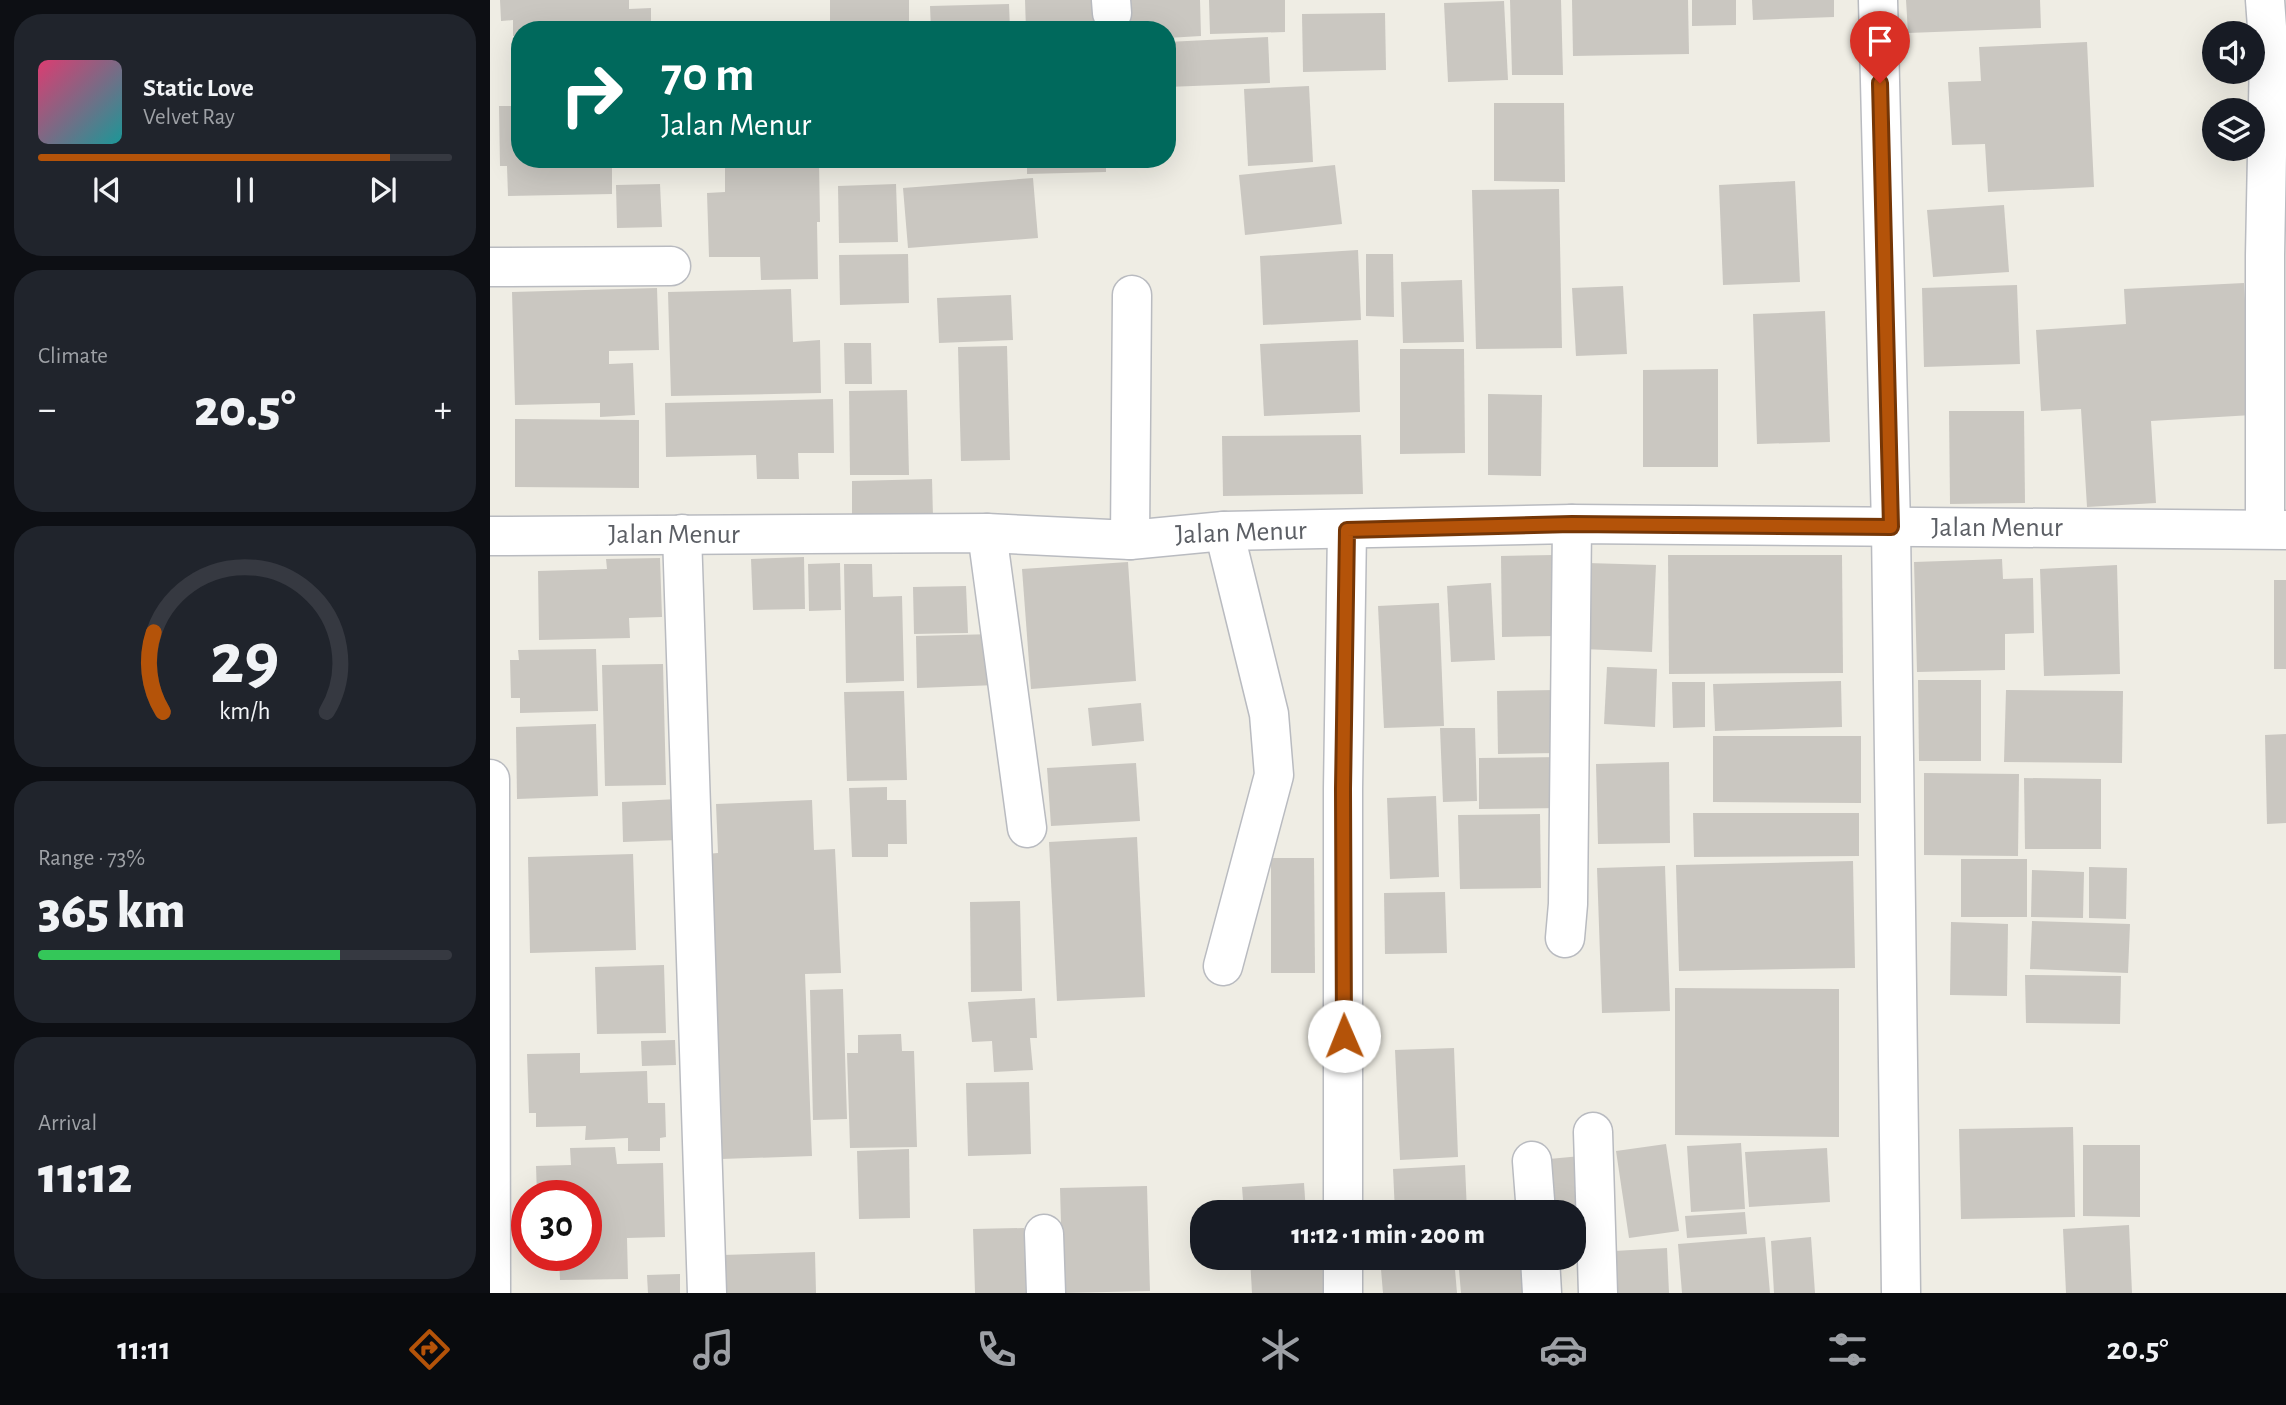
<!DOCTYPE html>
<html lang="en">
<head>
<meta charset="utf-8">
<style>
  body { margin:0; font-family:"Alegreya Sans",sans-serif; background:#20242c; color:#f1f3f6; height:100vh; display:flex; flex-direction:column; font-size:26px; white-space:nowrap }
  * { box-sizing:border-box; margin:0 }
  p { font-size:23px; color:#9ea1a6 }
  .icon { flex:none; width:38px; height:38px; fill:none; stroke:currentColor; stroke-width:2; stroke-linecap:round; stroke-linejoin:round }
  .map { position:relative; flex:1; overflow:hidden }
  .sheet { display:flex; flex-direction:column; gap:14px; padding:14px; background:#0d0f14; width:490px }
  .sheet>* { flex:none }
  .banner { position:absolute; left:21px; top:21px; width:665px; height:147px; border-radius:28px; box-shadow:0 7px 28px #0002; background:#00695c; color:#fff; overflow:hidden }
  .buttons { position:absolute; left:1712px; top:21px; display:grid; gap:14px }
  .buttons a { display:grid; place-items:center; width:63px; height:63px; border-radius:50%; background:#171b24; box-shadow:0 7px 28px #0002; font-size:35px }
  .speed { position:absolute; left:21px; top:1180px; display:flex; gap:14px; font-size:35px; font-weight:700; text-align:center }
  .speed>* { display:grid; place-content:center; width:91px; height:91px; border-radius:50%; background:#171b24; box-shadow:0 7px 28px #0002; line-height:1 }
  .speed .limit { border:10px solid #d22; background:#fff; color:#111 }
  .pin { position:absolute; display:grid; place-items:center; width:60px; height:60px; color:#fff; margin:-72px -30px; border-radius:50% 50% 50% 0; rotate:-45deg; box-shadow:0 0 7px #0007 }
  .pin .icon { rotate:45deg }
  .me { position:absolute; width:77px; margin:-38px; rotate:359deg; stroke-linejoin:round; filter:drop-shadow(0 0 5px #0008) }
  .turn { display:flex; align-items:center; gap:24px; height:147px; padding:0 35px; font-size:32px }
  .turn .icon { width:91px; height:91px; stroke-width:2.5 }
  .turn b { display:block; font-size:49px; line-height:60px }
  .big { font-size:52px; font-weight:800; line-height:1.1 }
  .sheet .card { flex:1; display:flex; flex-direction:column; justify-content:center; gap:10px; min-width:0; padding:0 24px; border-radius:28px; background:#20242c }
  .sheet .dial { align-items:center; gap:0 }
  .dial svg { height:182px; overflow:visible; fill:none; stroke:#363941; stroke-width:7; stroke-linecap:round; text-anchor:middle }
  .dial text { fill:#f1f3f6; stroke:none }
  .song { display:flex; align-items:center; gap:21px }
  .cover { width:84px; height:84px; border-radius:10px; background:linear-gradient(135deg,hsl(340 70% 55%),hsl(180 70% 35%)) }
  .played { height:7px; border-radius:4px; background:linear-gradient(90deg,#b45309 85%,#363941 85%) }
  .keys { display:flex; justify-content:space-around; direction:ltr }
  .heat { display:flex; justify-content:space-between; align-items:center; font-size:38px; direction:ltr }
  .charge { height:10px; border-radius:5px; background:linear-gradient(90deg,#34c759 73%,#363941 0) }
  .trip { position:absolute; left:700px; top:1200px; width:396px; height:70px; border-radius:28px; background:#171b24; box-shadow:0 7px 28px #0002; font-weight:800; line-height:70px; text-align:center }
  .tabs { display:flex; height:112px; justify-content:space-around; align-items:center; background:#090b0e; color:#9ea1a6 }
  .tabs .icon { width:49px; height:49px }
  .tabs .active { color:#b45309 }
  .tabs b { font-size:32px; color:#f1f3f6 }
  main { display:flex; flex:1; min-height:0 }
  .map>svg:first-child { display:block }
  .building { fill:#cac7c1 }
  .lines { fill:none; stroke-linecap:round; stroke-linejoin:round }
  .minor-casing { stroke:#b9bbc0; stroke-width:41 }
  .minor { stroke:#fff; stroke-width:38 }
  .route-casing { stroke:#753606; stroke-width:18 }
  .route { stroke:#b45309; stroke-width:12 }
  .labels { text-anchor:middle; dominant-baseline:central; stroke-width:5; stroke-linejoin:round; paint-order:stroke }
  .street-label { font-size:28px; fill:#5c5f65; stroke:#fff }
</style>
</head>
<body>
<main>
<section class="sheet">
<div class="card">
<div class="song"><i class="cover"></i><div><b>Static Love</b><p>Velvet Ray</p></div></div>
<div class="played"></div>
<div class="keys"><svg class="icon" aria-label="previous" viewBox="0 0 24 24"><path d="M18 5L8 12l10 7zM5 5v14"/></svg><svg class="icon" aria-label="pause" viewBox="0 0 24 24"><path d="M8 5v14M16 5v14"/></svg><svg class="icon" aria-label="next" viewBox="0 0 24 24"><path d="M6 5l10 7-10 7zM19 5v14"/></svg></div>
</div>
<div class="card"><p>Climate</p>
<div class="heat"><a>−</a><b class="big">20.5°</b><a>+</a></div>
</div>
<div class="card dial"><svg viewBox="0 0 100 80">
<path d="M14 69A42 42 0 1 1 86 69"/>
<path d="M14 69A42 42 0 0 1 10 34" stroke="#b45309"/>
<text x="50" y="56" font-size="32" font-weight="700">29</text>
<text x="50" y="72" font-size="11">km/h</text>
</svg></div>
<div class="card"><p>Range · 73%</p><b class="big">365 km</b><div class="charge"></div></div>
<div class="card"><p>Arrival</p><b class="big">11:12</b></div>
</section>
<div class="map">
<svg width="1796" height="1293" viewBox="0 0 1796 1293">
  <rect width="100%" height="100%" fill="#efede4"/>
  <g class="building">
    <polygon points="10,0 139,0 139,9 161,8 161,30 30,30 30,36 23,36 23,20 11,21"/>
    <rect x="340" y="0" width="79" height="30"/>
    <polygon points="535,0 616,0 618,30 536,30"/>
    <polygon points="628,0 710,0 711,36 677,38 677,30 629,30"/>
    <polygon points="719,0 795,0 795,32 720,34"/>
    <polygon points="1020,0 1071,0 1073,75 1022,75"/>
    <polygon points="1082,0 1198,0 1199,54 1083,56"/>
    <polygon points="1202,0 1246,0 1246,25 1202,26"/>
    <polygon points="1262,0 1344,0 1344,17 1263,20"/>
    <polygon points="1416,0 1550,0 1551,28 1418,33"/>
    <polygon points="1014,1 1018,80 958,82 954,3"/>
    <polygon points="519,4 520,30 441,30 440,6"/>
    <polygon points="895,13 896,70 813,72 812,14"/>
    <polygon points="778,37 780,83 677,87 677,42"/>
    <polygon points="1597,42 1604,187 1498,192 1495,144 1462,145 1458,82 1491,81 1489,47"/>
    <polygon points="819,86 823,162 758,166 754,89"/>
    <polygon points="1004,103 1074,103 1075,182 1004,181"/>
    <polygon points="9,106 30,106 30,159 129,159 129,163 122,164 122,194 18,196 17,166 10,166"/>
    <polygon points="537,159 616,159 616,172 537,174"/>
    <polygon points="329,161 330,222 327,222 328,279 271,280 270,257 219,257 217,193 235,192 235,164"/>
    <polygon points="845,165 852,224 755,235 749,175"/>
    <polygon points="543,178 548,238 418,248 413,188"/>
    <polygon points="1305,181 1310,282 1233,285 1229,185"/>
    <polygon points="170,184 172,227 127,228 126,185"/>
    <polygon points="406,184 408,242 349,243 348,186"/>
    <polygon points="1069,189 1072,348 986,349 982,190"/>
    <polygon points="1514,205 1519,272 1443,277 1437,210"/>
    <polygon points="868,250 871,320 773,325 770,256"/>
    <polygon points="418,254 419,303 350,305 349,255"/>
    <polygon points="876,254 903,254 904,317 876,316"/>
    <polygon points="972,280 974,342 913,343 911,282"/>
    <polygon points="1754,283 1762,415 1661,421 1666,503 1597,507 1591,409 1551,411 1546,330 1636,324 1634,289"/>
    <polygon points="1527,285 1530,364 1434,367 1432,288"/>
    <polygon points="1133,286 1137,354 1086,356 1082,288"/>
    <polygon points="167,288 169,350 119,351 119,364 143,363 145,415 110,417 110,403 25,405 22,292"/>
    <polygon points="301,289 303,342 330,340 331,393 181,396 178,292"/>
    <polygon points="521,295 523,340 449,343 447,298"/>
    <polygon points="1335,311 1340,442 1267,444 1263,314"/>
    <polygon points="868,340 870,412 774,416 770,344"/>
    <polygon points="354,343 381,343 382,384 355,384"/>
    <polygon points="517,346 520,460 471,461 468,347"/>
    <polygon points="910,349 974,349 975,453 910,454"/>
    <polygon points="1228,369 1228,467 1153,467 1153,370"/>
    <polygon points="417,390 419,475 360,475 359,391"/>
    <polygon points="998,394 1052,395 1051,476 998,475"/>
    <polygon points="343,399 344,453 308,453 309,479 267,479 266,455 176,457 175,403"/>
    <polygon points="1459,411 1534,411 1535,503 1460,504"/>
    <polygon points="25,419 149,420 149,488 25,487"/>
    <polygon points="871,435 873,494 733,496 732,436"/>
    <polygon points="442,479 443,517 362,519 362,481"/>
    <polygon points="1064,555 1065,636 1012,637 1011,556"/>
    <polygon points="1178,555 1352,555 1353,673 1179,674"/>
    <polygon points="314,557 315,609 263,610 261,559"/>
    <polygon points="170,558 172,617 139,618 140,638 49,640 48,571 117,569 116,559"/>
    <polygon points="1512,559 1513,579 1543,578 1544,633 1515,634 1515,670 1427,672 1424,562"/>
    <polygon points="638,562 646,681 541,689 532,569"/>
    <polygon points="350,563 351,610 319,611 318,564"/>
    <polygon points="1097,563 1166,565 1162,652 1093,649"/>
    <polygon points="354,564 382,564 383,597 412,596 414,681 356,683"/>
    <polygon points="1627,565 1630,674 1554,676 1550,569"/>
    <rect x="1784" y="580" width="12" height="89"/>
    <polygon points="1001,583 1005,660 961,662 957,586"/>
    <polygon points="476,586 478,633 424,634 423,587"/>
    <polygon points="949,603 954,726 894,728 888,606"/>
    <polygon points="505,634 507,685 427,688 426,636"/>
    <polygon points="106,649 108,711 30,713 30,698 21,698 20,660 29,660 28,650"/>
    <polygon points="173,664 176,785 115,786 112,665"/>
    <polygon points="1117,667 1167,669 1165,727 1114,724"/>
    <polygon points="1428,680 1491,680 1491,761 1429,761"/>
    <polygon points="1351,681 1352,727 1225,731 1223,684"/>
    <polygon points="1182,682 1215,682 1215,727 1183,728"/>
    <polygon points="1067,690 1068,753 1008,754 1007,691"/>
    <polygon points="1516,690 1633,691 1632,763 1514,762"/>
    <polygon points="414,691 417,780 357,781 354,692"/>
    <polygon points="651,703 654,741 602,746 598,708"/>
    <polygon points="106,724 108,796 27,799 26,727"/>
    <polygon points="950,728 985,728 987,801 953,802"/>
    <polygon points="1796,734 1796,823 1777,824 1775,735"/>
    <polygon points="1223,736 1371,736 1371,803 1223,802"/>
    <polygon points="1070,757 1071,808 989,809 989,758"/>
    <polygon points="1179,762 1180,843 1108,844 1106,764"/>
    <polygon points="646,763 650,821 561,826 557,768"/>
    <polygon points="1434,773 1529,774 1528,856 1434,855"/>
    <polygon points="1534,778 1611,779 1611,849 1535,849"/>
    <polygon points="397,787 397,800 416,800 417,844 398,844 398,857 362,857 359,788"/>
    <polygon points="946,796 949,877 900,879 897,798"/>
    <polygon points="187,799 189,840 133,842 132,802"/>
    <polygon points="322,800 324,850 345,849 351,973 315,974 322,1156 231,1159 204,855 228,853 226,804"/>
    <polygon points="1203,813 1369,813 1369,856 1204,857"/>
    <polygon points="1050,814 1051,888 970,889 968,815"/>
    <polygon points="647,837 655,997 567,1001 559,842"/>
    <polygon points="143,854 146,950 40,953 38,857"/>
    <polygon points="781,858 824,858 825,973 781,973"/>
    <rect x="1471" y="859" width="66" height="58"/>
    <polygon points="1363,861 1365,968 1189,971 1186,865"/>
    <polygon points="1175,866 1180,1011 1112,1013 1107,868"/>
    <polygon points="1599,867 1637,868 1636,919 1599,918"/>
    <polygon points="1542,870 1594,872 1593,918 1541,917"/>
    <polygon points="955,892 957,953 895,954 894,893"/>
    <polygon points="530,901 532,991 481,992 480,902"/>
    <polygon points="1542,921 1640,924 1638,973 1540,969"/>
    <polygon points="1461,922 1518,924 1517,996 1460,995"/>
    <polygon points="174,965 176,1033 107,1034 105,967"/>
    <polygon points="1535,975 1631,976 1630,1024 1536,1023"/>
    <polygon points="1185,988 1349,989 1349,1137 1185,1135"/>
    <polygon points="353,989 357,1119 323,1120 320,990"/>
    <polygon points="545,998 547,1038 540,1038 543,1070 504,1072 502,1041 482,1042 478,1002"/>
    <polygon points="411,1034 412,1051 424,1051 427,1147 360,1148 357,1053 368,1053 368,1035"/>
    <polygon points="185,1040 186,1065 152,1066 151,1041"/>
    <polygon points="964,1048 968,1157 910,1160 905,1050"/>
    <polygon points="90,1053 90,1073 157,1071 158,1103 175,1103 176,1137 170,1138 170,1151 138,1151 138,1138 95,1140 96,1126 46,1127 46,1113 39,1113 37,1054"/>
    <polygon points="539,1082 541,1154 478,1156 476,1083"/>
    <polygon points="1583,1127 1585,1217 1471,1219 1469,1129"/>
    <polygon points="1251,1143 1255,1209 1201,1212 1197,1146"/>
    <polygon points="1176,1144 1189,1231 1139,1238 1126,1151"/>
    <polygon points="1593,1145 1650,1145 1650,1217 1593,1216"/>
    <polygon points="125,1147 127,1164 173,1163 175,1237 137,1238 138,1279 70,1280 69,1255 96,1255 96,1195 47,1195 46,1166 81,1165 80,1148"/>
    <polygon points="1337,1148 1340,1202 1259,1207 1255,1152"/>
    <polygon points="419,1149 420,1218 369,1219 367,1151"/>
    <polygon points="1091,1156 1097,1236 1083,1237 1083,1213 1063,1213 1059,1159"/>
    <polygon points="975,1165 977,1213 905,1213 903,1169"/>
    <polygon points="814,1183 816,1213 754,1213 752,1187"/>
    <polygon points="657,1186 660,1291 573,1293 570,1188"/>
    <polygon points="1255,1212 1257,1234 1197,1238 1195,1216"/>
    <polygon points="1639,1225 1642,1293 1576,1293 1573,1229"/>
    <polygon points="534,1228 536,1293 485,1293 483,1229"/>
    <polygon points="1275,1237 1280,1293 1192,1293 1188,1244"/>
    <polygon points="1321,1237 1325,1293 1284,1293 1281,1241"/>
    <polygon points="1177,1248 1179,1293 1125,1293 1124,1251"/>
    <polygon points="325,1252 326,1293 234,1293 232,1255"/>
    <polygon points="760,1258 837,1258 839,1293 762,1293"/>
    <polygon points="890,1258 964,1258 967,1293 893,1293"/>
    <polygon points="968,1258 1046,1258 1049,1293 971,1293"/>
    <polygon points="190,1274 190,1293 158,1293 157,1275"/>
  </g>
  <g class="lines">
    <defs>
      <g id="minor">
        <polyline points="621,0 622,13"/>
        <polyline points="1388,0 1401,527 1411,1293"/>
        <polyline points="0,267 181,266"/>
        <polyline points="1775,529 1775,255 1779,54 1775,0"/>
        <polyline points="497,533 537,828"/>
        <polyline points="192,534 217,1293"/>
        <polyline points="0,536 497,533 640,540 734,531 1082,524 1796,530"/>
        <polyline points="640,540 642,295"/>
        <polyline points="0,779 1,1293"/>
        <polyline points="1075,938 1078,904 1082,524"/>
        <polyline points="733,966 784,775 779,714 734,531"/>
        <polyline points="1103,1132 1108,1293"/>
        <polyline points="1042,1161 1046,1213"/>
        <polyline points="853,1213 853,789 857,530"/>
        <polyline points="554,1234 556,1293"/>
        <polyline points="1050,1258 1052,1293"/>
        <polyline points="853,1293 853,1258"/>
      </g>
    </defs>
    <use href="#minor" class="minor-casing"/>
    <use href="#minor" class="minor"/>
  </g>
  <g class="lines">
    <defs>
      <polyline id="route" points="854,1036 853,789 857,530 1082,524 1401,527 1390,83"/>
    </defs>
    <use href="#route" class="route-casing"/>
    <use href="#route" class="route"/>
  </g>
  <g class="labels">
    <g class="street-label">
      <text x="1507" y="528">Jalan Menur</text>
      <text transform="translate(751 533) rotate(-2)">Jalan Menur</text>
      <text x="184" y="535">Jalan Menur</text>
    </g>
  </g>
</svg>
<div class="buttons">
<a><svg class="icon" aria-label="sound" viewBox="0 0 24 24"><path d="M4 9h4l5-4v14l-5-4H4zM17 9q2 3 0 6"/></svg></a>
<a><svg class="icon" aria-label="layers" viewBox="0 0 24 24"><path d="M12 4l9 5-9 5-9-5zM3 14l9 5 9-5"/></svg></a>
</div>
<div class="speed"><div class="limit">30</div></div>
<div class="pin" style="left:1390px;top:83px;background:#d93025"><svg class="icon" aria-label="arrive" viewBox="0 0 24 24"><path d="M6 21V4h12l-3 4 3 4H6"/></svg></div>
<svg class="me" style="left:854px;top:1036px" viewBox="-20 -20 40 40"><circle r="19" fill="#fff"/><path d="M0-13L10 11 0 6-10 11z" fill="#b45309"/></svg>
<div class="trip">11:12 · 1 min · 200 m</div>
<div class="banner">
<div class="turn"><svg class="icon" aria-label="right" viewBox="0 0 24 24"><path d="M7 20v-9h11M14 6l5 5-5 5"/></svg><div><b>70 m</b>Jalan Menur</div></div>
</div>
</div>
</main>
<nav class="tabs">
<b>11:11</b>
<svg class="icon active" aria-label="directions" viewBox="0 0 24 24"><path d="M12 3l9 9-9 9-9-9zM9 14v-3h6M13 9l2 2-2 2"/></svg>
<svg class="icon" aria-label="music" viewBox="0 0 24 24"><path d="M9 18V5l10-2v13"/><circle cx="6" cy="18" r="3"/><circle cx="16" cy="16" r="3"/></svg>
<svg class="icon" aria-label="phone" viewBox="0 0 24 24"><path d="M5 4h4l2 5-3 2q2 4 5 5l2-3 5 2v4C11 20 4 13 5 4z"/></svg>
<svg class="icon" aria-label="climate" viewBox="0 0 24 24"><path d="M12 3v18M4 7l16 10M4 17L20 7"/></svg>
<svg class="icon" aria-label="car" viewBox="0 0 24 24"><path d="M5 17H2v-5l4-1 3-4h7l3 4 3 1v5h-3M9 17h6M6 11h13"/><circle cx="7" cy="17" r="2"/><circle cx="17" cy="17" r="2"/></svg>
<svg class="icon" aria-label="filters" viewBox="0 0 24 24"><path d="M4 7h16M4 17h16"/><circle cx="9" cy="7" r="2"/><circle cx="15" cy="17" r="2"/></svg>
<b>20.5°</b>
</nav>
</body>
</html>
